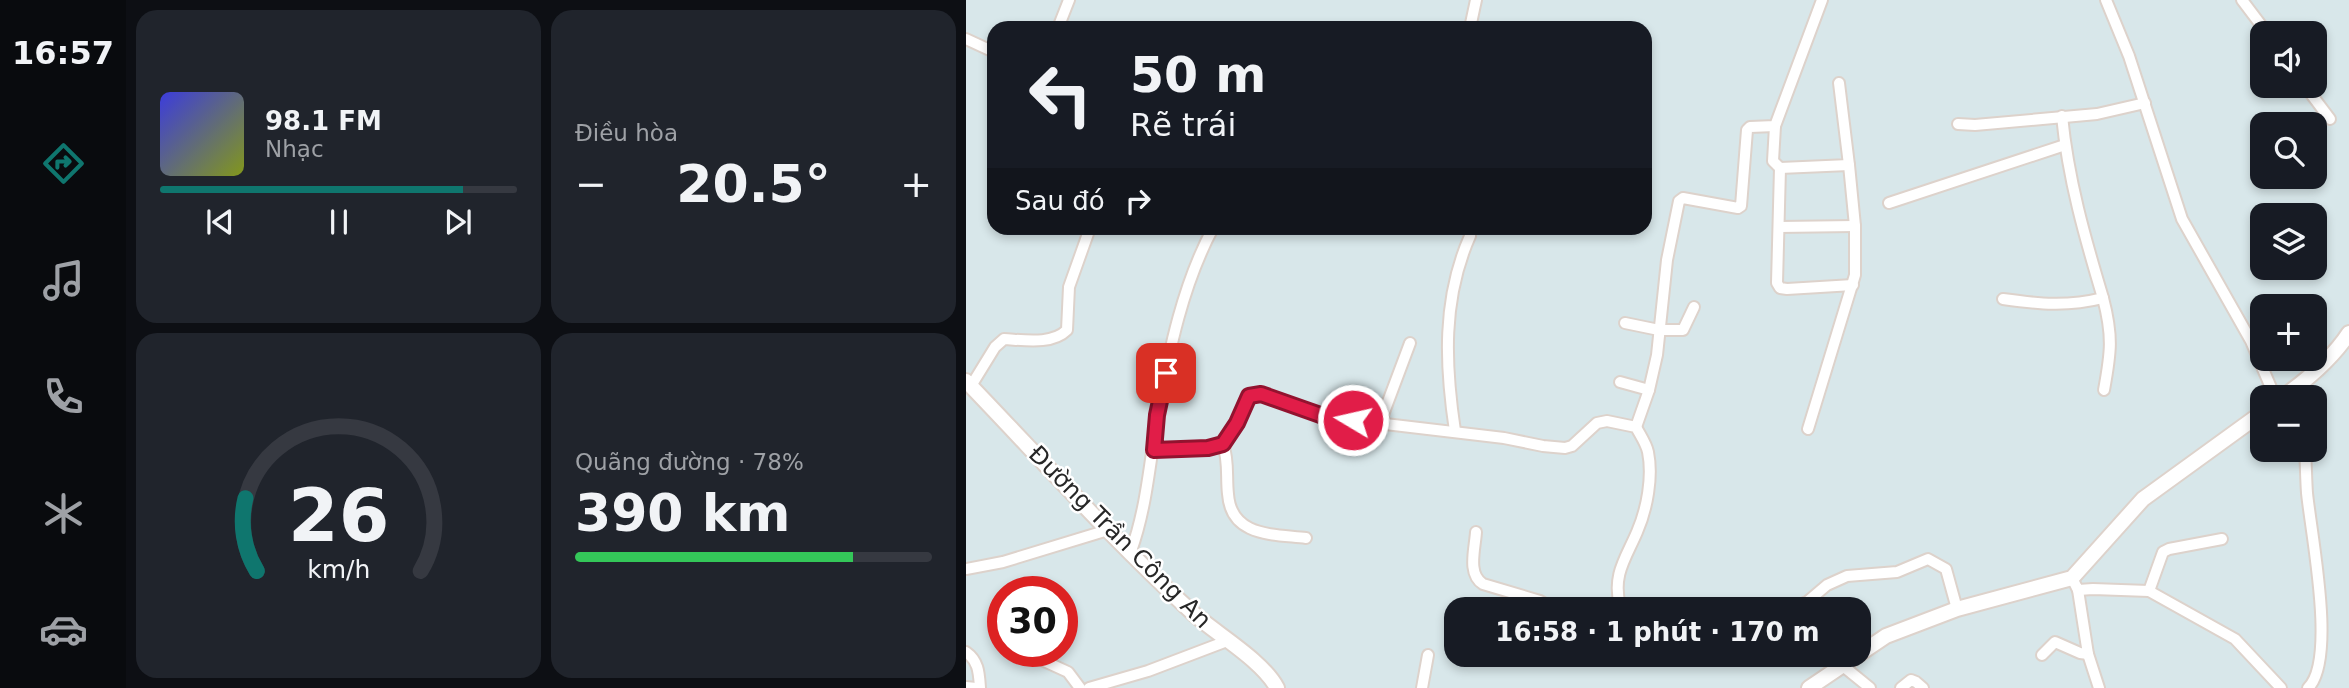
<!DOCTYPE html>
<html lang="vi">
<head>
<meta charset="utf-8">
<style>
  body { margin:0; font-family:"DejaVu Sans",sans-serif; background:#20242c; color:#f1f3f6; height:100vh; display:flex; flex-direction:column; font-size:26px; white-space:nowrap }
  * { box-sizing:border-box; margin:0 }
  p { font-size:23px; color:#9ea1a6 }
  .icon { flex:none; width:38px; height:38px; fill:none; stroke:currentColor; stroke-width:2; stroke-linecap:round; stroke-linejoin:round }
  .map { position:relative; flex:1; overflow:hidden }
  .sheet { display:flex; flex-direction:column; gap:10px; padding:10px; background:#0d0f14; width:840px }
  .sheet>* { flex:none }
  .top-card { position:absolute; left:21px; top:21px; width:665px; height:214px; border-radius:21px; box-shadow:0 4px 10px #0003; background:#171b24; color:#f1f3f6; overflow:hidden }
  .buttons { position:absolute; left:1284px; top:21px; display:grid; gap:14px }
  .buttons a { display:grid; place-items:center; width:77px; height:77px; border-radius:14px; background:#171b24; box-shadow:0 4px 10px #0003; font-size:35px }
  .speed { position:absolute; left:21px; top:576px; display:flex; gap:14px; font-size:35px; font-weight:700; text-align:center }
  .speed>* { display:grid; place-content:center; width:91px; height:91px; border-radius:50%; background:#171b24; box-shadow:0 4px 10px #0003; line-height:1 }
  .speed .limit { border:10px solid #d22; background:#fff; color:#111 }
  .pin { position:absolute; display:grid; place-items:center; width:60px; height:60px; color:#fff; margin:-30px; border-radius:14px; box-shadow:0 4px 10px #0006 }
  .me { position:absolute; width:77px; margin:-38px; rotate:279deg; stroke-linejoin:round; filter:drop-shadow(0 0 5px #0008) }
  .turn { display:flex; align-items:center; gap:24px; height:147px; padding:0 28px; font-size:32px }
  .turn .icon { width:91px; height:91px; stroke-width:2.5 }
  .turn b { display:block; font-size:49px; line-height:60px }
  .then { display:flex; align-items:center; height:66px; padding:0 28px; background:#0003; gap:14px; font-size:26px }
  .big { font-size:52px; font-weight:700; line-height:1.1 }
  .sheet .widget { flex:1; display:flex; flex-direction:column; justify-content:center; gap:10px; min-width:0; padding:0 24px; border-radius:21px; background:#20242c }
  .sheet .dial { align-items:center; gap:0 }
  .dial svg { height:182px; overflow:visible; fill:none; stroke:#363941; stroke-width:7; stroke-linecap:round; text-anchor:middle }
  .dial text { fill:#f1f3f6; stroke:none }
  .song { display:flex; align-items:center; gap:21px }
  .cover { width:84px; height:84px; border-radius:10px; background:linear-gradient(135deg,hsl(240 70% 55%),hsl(70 70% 35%)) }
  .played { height:7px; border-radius:4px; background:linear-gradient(90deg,#0f766e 85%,#363941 85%) }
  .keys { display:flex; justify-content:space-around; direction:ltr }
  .heat { display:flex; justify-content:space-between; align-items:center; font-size:38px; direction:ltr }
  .charge { height:10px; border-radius:5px; background:linear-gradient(90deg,#34c759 78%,#363941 0) }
  .sheet .tiles { flex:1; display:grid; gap:10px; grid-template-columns:repeat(2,1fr) }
  .trip { position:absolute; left:478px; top:597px; width:427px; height:70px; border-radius:21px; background:#171b24; box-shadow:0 4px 10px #0003; font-weight:700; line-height:70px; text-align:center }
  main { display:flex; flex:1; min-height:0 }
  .dock { display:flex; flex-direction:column; width:126px; justify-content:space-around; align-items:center; background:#090b0e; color:#9ea1a6 }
  .dock .icon { width:49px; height:49px }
  .dock .selected { color:#0f766e }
  .dock b { font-size:32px; color:#f1f3f6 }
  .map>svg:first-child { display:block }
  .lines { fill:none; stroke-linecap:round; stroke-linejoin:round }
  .minor-casing { stroke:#ddd2cb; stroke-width:14 }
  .tertiary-casing { stroke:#ddd2cb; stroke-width:18 }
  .minor { stroke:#fff; stroke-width:10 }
  .tertiary { stroke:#fff; stroke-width:14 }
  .route-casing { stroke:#92132f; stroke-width:18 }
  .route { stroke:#e11d48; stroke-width:12 }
  .labels { text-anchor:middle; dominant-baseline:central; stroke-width:5; stroke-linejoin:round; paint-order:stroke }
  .street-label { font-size:24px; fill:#272727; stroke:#fff }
</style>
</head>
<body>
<main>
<nav class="dock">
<b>16:57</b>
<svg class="icon selected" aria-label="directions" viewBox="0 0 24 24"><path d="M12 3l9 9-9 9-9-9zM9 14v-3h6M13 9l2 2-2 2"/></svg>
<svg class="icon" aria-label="music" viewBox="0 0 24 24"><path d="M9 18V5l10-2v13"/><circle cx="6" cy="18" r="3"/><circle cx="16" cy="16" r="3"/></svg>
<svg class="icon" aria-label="phone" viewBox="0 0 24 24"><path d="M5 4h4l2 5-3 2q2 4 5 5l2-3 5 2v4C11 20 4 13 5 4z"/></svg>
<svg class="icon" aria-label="climate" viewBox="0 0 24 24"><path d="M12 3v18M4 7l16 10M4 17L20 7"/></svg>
<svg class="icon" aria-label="car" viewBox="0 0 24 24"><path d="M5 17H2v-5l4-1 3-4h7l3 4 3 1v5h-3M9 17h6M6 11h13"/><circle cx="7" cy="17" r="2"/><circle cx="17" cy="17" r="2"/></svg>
</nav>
<section class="sheet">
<div class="tiles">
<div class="widget">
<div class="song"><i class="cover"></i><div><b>98.1 FM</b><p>Nhạc</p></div></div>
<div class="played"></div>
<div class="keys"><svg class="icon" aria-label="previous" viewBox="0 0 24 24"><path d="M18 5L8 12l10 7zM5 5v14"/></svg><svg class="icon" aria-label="pause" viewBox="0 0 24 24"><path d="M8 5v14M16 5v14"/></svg><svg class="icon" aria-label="next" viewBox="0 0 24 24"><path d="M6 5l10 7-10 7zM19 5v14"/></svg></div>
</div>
<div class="widget"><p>Điều hòa</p>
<div class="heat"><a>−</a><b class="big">20.5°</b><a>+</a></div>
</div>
<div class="widget dial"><svg viewBox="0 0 100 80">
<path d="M14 69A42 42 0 1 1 86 69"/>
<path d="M14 69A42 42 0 0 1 9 37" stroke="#0f766e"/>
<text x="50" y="56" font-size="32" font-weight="700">26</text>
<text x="50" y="72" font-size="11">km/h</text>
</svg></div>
<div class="widget"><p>Quãng đường · 78%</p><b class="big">390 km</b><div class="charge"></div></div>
</div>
</section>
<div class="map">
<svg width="1383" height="688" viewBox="0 0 1383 688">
  <rect width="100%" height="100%" fill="#d8e7ea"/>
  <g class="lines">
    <defs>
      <g id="minor">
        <polyline points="1140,0 1163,56 1216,219 1285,341 1309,397"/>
        <polyline points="1276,0 1301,33"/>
        <polyline points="92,28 103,0"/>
        <polyline points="504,28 510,0"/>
        <polyline points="0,39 28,52"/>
        <polyline points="1339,86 1364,119"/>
        <polyline points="992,124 1009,125 1131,114 1179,103"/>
        <polyline points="809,126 807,161 814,168 811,283 814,288 821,289 887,285"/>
        <polyline points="814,168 883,165 873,83"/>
        <polyline points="923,203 1099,145"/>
        <polyline points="813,227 889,226"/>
        <path d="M1137,298C1147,336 1145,352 1138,390"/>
        <path d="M1037,299C1073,304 1101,307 1137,298C1119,238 1102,179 1096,116"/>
        <polyline points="659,323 693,330 717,330 728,307"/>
        <polyline points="654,382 683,390"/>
        <polyline points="1337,383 1338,397"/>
        <path d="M5,386L29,347L38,339C58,340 86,345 101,330L103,287L124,228"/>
        <polyline points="414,423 444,343"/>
        <polyline points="670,427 683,390 691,355 701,260 713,201 717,198 772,208 775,206 781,130 784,127 809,126 856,0"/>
        <polyline points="842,429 889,275 889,226 883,165"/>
        <path d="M489,431C479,365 476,299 504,236"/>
        <path d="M257,444C263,461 260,477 262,494C265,537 307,534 340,538"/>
        <path d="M188,450L242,448L257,444L271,423L283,396L294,394L360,417L538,438L577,446L599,448L606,446L631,423L641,421L670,427C674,435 680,443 682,452C687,477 681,509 671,532C660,558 646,575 654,605L660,609"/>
        <path d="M1339,450C1340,464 1340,479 1341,493C1345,534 1371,660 1342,688"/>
        <path d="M510,532C509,549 501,574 517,584L574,601L587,609"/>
        <path d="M165,551C181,507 184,459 192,413C203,350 217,284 247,228"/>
        <polyline points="0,569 37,562 142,530"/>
        <polyline points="1106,578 1112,590 1127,589 1183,591 1269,639 1315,688"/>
        <polyline points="1112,590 1122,654 1133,688"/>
        <polyline points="1183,591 1197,552 1203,549 1256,539"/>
        <polyline points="825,609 841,602 861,585 881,576 931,572 962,559 980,569 991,609"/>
        <path d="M0,652C13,661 13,674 14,688"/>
        <polyline points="1076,655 1089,642 1114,653 1122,654"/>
        <polyline points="67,656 102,672 114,688"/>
        <polyline points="877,666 904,688"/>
        <polyline points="0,687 10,688"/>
        <polyline points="123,688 182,671 261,641"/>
        <polyline points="456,688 462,655"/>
        <polyline points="935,688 945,680 950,682 957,688"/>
      </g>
      <g id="tertiary">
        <path d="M0,381C75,459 148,541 228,614C252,635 297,661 311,688"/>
        <path d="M1317,397C1342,379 1366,359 1383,333"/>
        <polyline points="843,688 920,636 991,609 1106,578 1177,499 1297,412"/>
      </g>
    </defs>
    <use href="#minor" class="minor-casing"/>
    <use href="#tertiary" class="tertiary-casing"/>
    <use href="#minor" class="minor"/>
    <use href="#tertiary" class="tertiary"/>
  </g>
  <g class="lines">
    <defs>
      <polyline id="route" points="200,373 191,415 188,450 242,448 257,444 271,423 283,396 295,394 360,417 387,420"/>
    </defs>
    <use href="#route" class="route-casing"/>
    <use href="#route" class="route"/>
  </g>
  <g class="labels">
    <g class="street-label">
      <text transform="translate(154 537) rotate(45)">Đường Trần Công An</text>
    </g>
  </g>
</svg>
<div class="buttons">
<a><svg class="icon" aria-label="sound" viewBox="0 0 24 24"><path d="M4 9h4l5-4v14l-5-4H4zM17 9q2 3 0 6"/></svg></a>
<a><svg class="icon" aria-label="search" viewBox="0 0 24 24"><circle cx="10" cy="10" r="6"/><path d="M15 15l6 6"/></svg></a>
<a><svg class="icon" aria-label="layers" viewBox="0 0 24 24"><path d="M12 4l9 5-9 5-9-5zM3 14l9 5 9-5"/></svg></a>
<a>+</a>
<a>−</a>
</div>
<div class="speed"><div class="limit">30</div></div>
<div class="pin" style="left:200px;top:373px;background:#d93025"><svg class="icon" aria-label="arrive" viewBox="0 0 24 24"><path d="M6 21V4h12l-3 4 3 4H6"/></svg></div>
<svg class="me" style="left:387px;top:420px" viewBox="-20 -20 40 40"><circle r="17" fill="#e11d48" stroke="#fff" stroke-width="3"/><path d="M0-11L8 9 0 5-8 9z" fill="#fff"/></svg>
<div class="trip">16:58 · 1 phút · 170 m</div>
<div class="top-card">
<div class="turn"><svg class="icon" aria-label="left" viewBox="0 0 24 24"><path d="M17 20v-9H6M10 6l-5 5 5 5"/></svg><div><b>50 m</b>Rẽ trái</div></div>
<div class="then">Sau đó<svg class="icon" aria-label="right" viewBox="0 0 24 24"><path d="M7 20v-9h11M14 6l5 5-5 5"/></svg></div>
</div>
</div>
</main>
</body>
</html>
